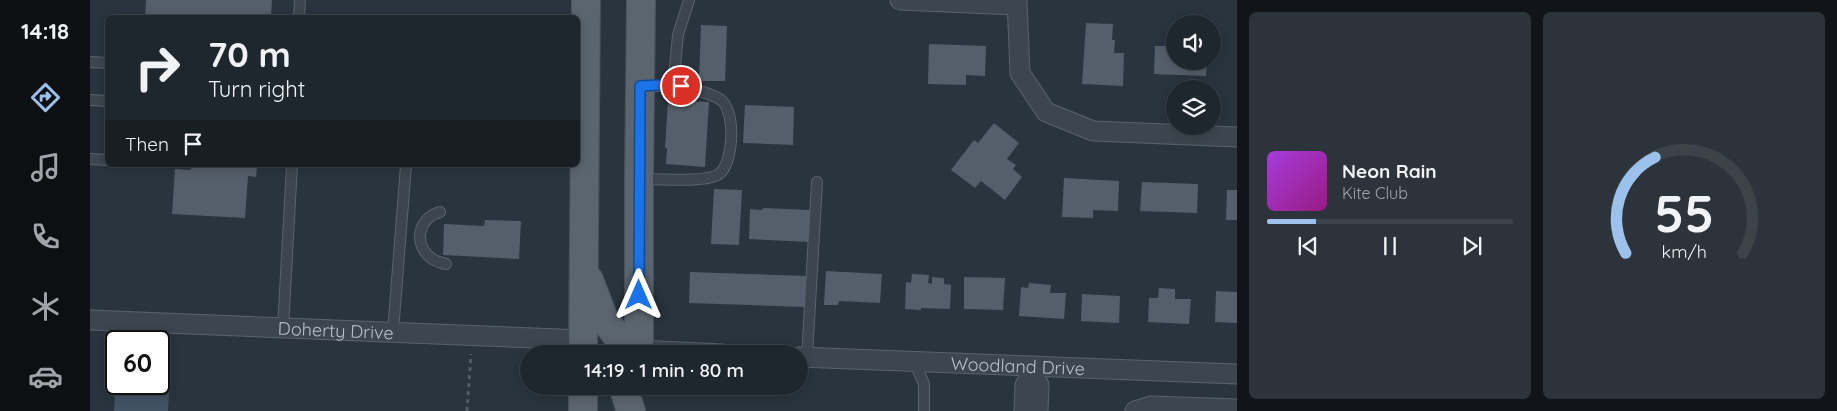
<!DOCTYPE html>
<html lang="en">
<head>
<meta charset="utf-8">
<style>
  body { margin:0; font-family:Quicksand,sans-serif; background:#2c333a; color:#f1f3f6; height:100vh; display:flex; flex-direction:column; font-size:19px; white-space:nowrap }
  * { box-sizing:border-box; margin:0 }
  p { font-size:16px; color:#a1a5aa }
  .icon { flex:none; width:28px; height:28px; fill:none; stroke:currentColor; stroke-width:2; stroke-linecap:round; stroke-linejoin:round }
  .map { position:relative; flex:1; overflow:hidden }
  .side { display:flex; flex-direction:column; gap:12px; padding:12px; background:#111519; width:600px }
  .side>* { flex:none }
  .banner { position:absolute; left:15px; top:15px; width:475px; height:152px; border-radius:8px; box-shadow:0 2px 12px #0003,0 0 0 1px #3c444a; background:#1f272e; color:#f1f3f6; overflow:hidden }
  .buttons { position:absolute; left:1076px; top:15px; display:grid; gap:10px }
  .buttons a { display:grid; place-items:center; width:55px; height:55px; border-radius:50%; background:#1f272e; box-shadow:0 2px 12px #0003,0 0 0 1px #3c444a; font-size:25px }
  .speed { position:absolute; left:15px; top:330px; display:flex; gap:10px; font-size:25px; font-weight:700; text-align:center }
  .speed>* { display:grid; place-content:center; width:65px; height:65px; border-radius:50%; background:#1f272e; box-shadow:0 2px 12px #0003,0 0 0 1px #3c444a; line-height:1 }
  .speed .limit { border:2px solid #111; border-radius:8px; background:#fff; color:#111 }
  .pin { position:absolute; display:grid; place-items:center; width:42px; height:42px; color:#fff; margin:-21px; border:2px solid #fff; border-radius:50%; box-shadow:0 1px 5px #0007 }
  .me { position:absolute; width:55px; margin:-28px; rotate:0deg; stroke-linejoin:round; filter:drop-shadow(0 0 4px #0008) }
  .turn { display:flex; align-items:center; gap:18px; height:105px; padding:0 20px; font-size:22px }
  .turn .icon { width:65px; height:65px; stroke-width:2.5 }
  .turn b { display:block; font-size:35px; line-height:42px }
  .then { display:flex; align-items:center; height:48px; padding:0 20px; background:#0003; gap:10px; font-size:19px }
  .side .tile { flex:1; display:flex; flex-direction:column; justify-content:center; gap:8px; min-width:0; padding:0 18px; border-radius:8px; background:#2c333a }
  .side .dial { align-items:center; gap:0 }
  .dial svg { height:130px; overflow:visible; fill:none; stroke:#3c444a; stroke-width:7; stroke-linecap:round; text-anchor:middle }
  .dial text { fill:#f1f3f6; stroke:none }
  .song { display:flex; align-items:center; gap:15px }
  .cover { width:60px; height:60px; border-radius:8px; background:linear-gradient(135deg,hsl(280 70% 55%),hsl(310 70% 35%)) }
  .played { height:5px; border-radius:2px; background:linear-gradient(90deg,#9cc1eb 20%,#3c444a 20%) }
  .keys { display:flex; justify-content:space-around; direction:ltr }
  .side .tiles { flex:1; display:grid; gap:12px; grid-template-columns:repeat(2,1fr) }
  .trip { position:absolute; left:430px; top:345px; width:288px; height:50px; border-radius:25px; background:#1f272e; box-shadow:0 2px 12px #0003,0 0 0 1px #3c444a; font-weight:600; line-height:50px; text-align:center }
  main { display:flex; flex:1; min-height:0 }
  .tabs { display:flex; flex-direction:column; width:90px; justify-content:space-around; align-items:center; background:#0c1012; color:#a1a5aa }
  .tabs .icon { width:35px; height:35px }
  .tabs .on { color:#9cc1eb }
  .tabs b { font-size:22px; color:#f1f3f6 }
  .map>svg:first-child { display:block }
  .water { fill:#415365 }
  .building { fill:#555f6b }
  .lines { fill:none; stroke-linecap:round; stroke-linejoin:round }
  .service-casing { stroke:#5b636c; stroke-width:12 }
  .minor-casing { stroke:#5b636c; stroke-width:21 }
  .primary-casing { stroke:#49515a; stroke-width:30 }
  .path { stroke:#4d5f60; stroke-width:3; stroke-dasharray:4 4; stroke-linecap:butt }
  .service { stroke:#3d454e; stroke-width:10 }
  .minor { stroke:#3d454e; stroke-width:19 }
  .primary { stroke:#5b656e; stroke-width:28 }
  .route-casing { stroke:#114b97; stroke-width:12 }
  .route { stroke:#1a73e8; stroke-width:9 }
  .labels { text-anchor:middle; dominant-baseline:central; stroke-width:4; stroke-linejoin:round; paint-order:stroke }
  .street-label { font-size:18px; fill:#b9c1c9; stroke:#222a33 }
</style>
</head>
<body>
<main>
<nav class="tabs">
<b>14:18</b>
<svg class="icon on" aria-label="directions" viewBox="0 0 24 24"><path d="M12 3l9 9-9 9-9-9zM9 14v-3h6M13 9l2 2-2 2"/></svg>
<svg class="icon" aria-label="music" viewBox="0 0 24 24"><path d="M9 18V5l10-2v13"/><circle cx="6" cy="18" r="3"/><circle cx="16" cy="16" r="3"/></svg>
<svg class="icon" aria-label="phone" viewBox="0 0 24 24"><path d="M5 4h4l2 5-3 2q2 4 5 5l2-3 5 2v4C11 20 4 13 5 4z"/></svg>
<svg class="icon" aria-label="climate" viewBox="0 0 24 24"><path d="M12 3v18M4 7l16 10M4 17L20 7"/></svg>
<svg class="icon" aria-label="car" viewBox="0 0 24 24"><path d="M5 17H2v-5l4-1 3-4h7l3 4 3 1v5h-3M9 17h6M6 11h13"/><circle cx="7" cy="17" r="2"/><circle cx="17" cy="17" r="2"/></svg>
</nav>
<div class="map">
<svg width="1147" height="411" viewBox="0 0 1147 411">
  <rect width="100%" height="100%" fill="#29343e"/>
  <polygon class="water" points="69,357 81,358 78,411 24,411 26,364 26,384 69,384"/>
  <g class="building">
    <polygon points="56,0 182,0 181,18 55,18"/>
    <polygon points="996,23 1023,24 1022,40 1025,40 1024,53 1034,53 1033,86 992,84"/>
    <polygon points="611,25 637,26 635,81 609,81"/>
    <polygon points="839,44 896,46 895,76 876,75 876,85 838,84"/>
    <polygon points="1065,46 1085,46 1085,61 1117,61 1116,76 1064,74"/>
    <polygon points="578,100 619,102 615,167 576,164 577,148 575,148"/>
    <polygon points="655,105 704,107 703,145 653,143"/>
    <polygon points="904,123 929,143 917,159 926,165 923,169 932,177 915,200 891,181 885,188 861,170 884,140 888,143"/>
    <polygon points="102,165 167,165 166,177 158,176 155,218 82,214 85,169 101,170"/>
    <polygon points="974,178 1029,181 1028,211 1003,210 1003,218 972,217"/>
    <polygon points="1052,182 1108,184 1107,213 1050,211"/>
    <polygon points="624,189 652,190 649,245 621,244"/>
    <polygon points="1137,190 1147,190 1147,220 1136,220"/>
    <polygon points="673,208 720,210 719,242 659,239 660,209 672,210"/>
    <polygon points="395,220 431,221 429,259 353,255 354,224 394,226"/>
    <polygon points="736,271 792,274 790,303 749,301 748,305 734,305"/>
    <polygon points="600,272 716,276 715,307 599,303"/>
    <polygon points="822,274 839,275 838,283 842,284 842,277 854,278 854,284 861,285 860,309 831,308 831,310 815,309 816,282 821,283"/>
    <polygon points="874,277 915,278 913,310 874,309"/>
    <polygon points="939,283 961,285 960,293 976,293 974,319 929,316 931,287 938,288"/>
    <polygon points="1069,288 1085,289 1085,299 1101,299 1099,324 1058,322 1059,298 1068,298"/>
    <polygon points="1126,291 1147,292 1147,323 1125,322"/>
    <polygon points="992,294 1030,296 1029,323 991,321"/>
  </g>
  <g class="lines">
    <defs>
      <g id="service">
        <polyline points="209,18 210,0"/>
        <polyline points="0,62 18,63"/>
        <polyline points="551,86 571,86 581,84 584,78 588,35 599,0"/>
        <polyline points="0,100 18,101"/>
        <polyline points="0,159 18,160"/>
        <path d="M550,179C567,179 617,183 629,174C644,163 646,111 631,100C618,91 596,88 581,84"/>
        <path d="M350,212C328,218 323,244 341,258C345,261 351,263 356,264"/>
        <polyline points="193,328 202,165"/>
        <polyline points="303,332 316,165"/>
        <polyline points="717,357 727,182"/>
        <polyline points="824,361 834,384 834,411"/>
      </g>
      <g id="minor">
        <polyline points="810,0 926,5"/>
        <polyline points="927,0 930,73 956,112 1003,131 1147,137"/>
        <path id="s1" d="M0,320L493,340"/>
        <polyline points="549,350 633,354"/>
        <path id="s2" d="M709,357L1147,374"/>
        <polyline points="942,374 949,385 948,411"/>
        <polyline points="934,411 935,385 942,374 942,366"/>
        <polyline points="1045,411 1061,406 1147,409"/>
      </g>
      <g id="primary">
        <polyline points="499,280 514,319 527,336 549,350"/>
        <polyline points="493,354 496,0"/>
        <polyline points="549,354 549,179 551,0"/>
        <polyline points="493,386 493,411"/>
        <polyline points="533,386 541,411"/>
      </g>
    </defs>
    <use href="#service" class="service-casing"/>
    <use href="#minor" class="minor-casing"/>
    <use href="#primary" class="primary-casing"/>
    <polyline class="path" points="377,411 381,354"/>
    <use href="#service" class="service"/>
    <use href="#minor" class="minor"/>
    <use href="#primary" class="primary"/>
  </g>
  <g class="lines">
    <defs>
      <path id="route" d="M549,295L550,86C564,86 578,83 591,86"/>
    </defs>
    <use href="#route" class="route-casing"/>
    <use href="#route" class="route"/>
  </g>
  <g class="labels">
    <g class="street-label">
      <text stroke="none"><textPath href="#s1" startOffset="246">Doherty Drive</textPath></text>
      <text stroke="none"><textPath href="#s2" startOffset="219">Woodland Drive</textPath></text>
    </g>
  </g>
</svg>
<div class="buttons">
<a><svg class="icon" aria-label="sound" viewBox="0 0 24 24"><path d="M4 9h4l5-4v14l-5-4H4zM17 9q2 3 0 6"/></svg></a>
<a><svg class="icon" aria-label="layers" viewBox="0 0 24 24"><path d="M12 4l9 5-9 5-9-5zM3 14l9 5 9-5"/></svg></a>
</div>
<div class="speed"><div class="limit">60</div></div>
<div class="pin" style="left:591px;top:86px;background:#d93025"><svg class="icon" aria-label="arrive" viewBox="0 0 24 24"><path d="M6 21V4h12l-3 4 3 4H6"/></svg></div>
<svg class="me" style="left:549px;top:295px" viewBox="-20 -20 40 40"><path d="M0-17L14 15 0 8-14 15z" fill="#1a73e8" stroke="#fff" stroke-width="4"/></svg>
<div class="trip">14:19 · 1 min · 80 m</div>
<div class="banner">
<div class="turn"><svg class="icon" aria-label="right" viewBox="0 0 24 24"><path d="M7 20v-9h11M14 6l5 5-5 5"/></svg><div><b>70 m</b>Turn right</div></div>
<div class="then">Then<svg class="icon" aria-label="arrive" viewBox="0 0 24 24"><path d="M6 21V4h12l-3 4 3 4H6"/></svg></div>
</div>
</div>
<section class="side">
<div class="tiles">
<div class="tile">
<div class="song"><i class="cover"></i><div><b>Neon Rain</b><p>Kite Club</p></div></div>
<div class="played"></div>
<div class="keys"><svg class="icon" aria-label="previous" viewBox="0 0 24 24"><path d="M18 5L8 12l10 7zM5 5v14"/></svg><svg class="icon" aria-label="pause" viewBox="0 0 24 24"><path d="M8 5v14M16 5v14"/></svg><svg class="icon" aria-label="next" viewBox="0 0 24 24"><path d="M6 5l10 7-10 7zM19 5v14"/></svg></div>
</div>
<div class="tile dial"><svg viewBox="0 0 100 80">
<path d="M14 69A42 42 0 1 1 86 69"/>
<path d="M14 69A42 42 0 0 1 32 10" stroke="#9cc1eb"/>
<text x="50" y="56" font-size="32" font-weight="700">55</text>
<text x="50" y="72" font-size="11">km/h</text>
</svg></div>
</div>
</section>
</main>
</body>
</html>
